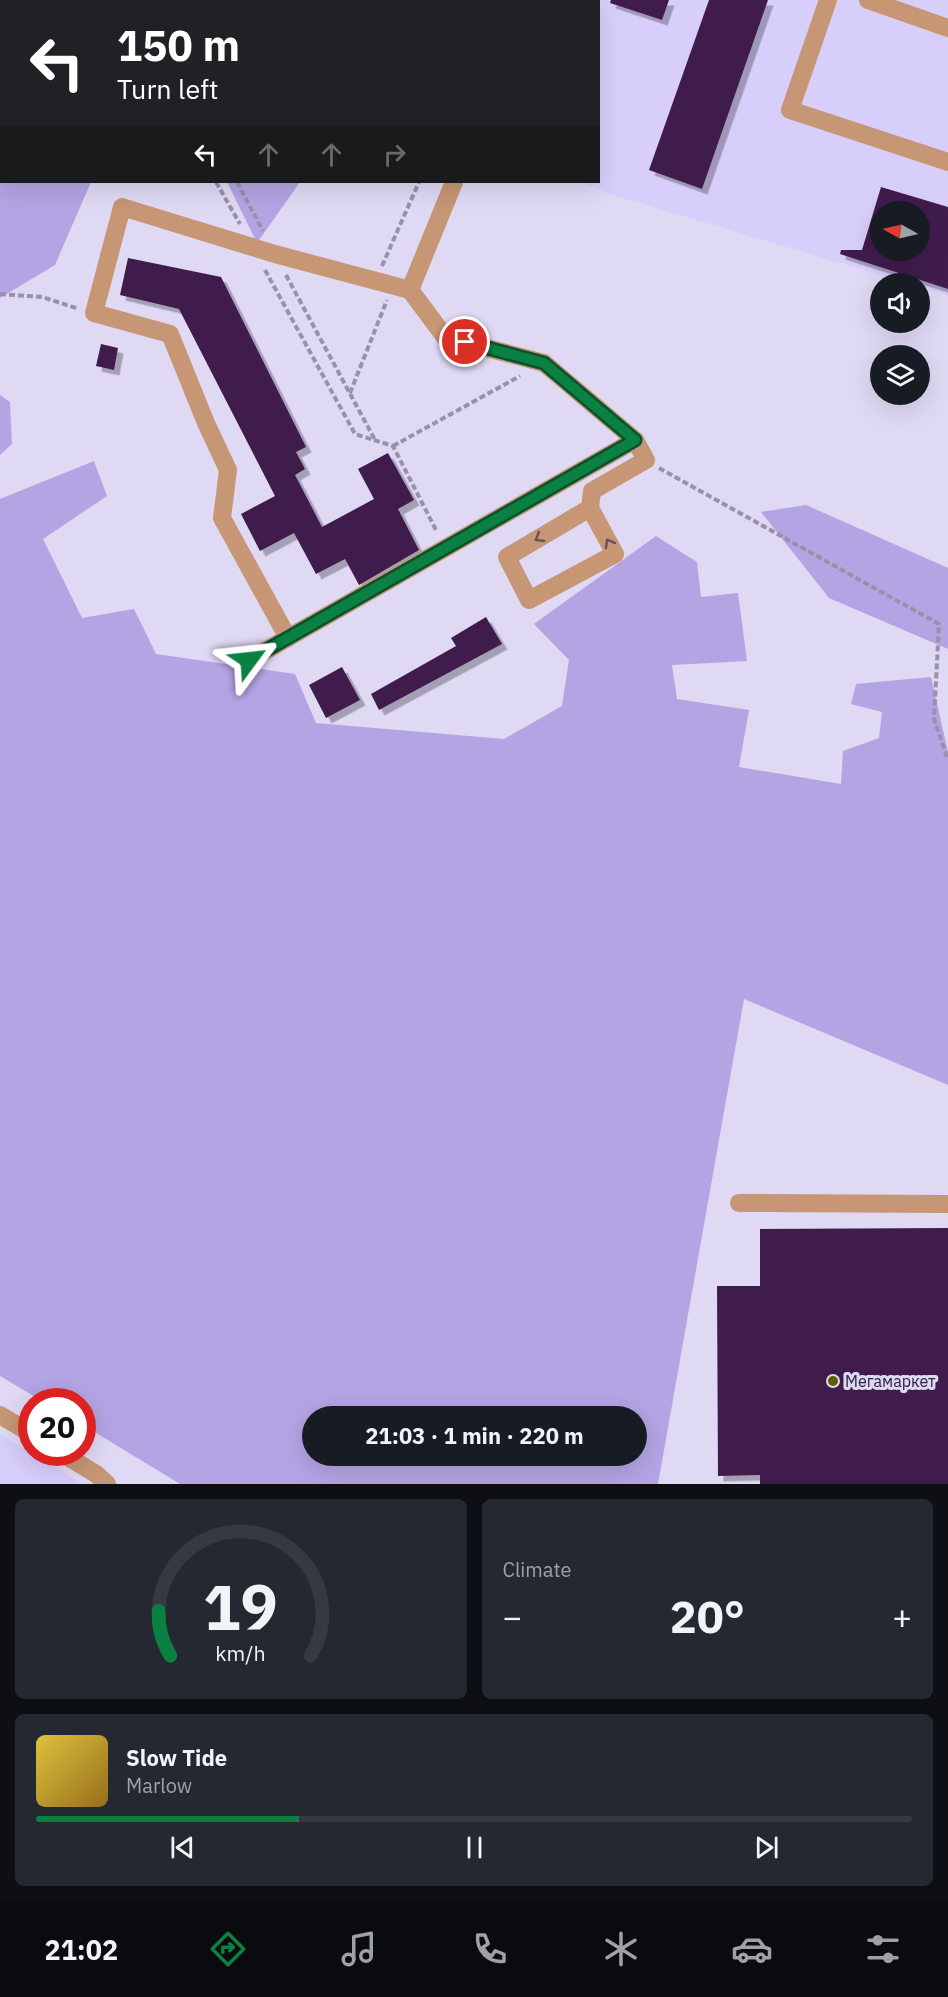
<!DOCTYPE html>
<html lang="en">
<head>
<meta charset="utf-8">
<style>
  body { margin:0; font-family:"IBM Plex Sans",sans-serif; background:#242831; color:#f1f3f6; height:100vh; display:flex; flex-direction:column; font-size:22px; white-space:nowrap }
  * { box-sizing:border-box; margin:0 }
  p { font-size:20px; color:#9ea1a6 }
  .icon { flex:none; width:33px; height:33px; fill:none; stroke:currentColor; stroke-width:2; stroke-linecap:round; stroke-linejoin:round }
  .map { position:relative; height:1484px; overflow:hidden }
  .side { display:flex; flex-direction:column; gap:15px; padding:15px; background:#0d0f14; flex:1 }
  .side>* { flex:none }
  .banner { position:absolute; left:0px; top:0px; width:600px; height:183px; box-shadow:0 6px 24px #0002; background:#202124; color:#fff; overflow:hidden }
  .needle { width:39px; rotate:278deg }
  .controls { position:absolute; left:870px; top:201px; display:grid; gap:12px }
  .controls a { display:grid; place-items:center; width:60px; height:60px; border-radius:50%; background:#171b24; box-shadow:0 6px 24px #0002; font-size:30px }
  .speed { position:absolute; left:18px; top:1388px; display:flex; gap:12px; font-size:30px; font-weight:700; text-align:center }
  .speed>* { display:grid; place-content:center; width:78px; height:78px; border-radius:50%; background:#171b24; box-shadow:0 6px 24px #0002; line-height:1 }
  .speed .limit { border:9px solid #d22; background:#fff; color:#111 }
  .pin { position:absolute; display:grid; place-items:center; width:51px; height:51px; color:#fff; margin:-26px; border:3px solid #fff; border-radius:50%; box-shadow:0 2px 6px #0007 }
  .me { position:absolute; width:66px; margin:-33px; rotate:60deg; stroke-linejoin:round; filter:drop-shadow(0 0 4px #0008) }
  .turn { display:flex; align-items:center; gap:21px; height:126px; padding:0 18px; font-size:27px }
  .turn .icon { width:78px; height:78px; stroke-width:2.5 }
  .turn b { display:block; font-size:42px; line-height:51px }
  .lanes { display:flex; align-items:center; height:57px; padding:0 18px; background:#0003; justify-content:center; gap:30px; direction:ltr }
  .lanes .off { opacity:.35 }
  .big { font-size:45px; font-weight:800; line-height:1.1 }
  .side .card { flex:1; display:flex; flex-direction:column; justify-content:center; gap:9px; min-width:0; padding:0 21px; border-radius:9px; background:#242831 }
  .side .dial { align-items:center; gap:0 }
  .dial svg { height:156px; overflow:visible; fill:none; stroke:#363941; stroke-width:7; stroke-linecap:round; text-anchor:middle }
  .dial text { fill:#f1f3f6; stroke:none }
  .song { display:flex; align-items:center; gap:18px }
  .cover { width:72px; height:72px; border-radius:9px; background:linear-gradient(135deg,hsl(50 70% 55%),hsl(40 70% 35%)) }
  .played { height:6px; border-radius:3px; background:linear-gradient(90deg,#0b8043 30%,#363941 30%) }
  .keys { display:flex; justify-content:space-around; direction:ltr }
  .heat { display:flex; justify-content:space-between; align-items:center; font-size:33px; direction:ltr }
  .side .tiles { flex:1; display:grid; gap:15px; grid-template-columns:1fr 1fr }
  .card:last-child { grid-column:span 2 }
  .trip { position:absolute; left:302px; top:1406px; width:345px; height:60px; border-radius:30px; background:#171b24; box-shadow:0 6px 24px #0002; font-weight:800; line-height:60px; text-align:center }
  .tabs { display:flex; height:96px; justify-content:space-around; align-items:center; background:#090b0e; color:#9ea1a6 }
  .tabs .icon { width:42px; height:42px }
  .tabs .selected { color:#0b8043 }
  .tabs b { font-size:27px; color:#f1f3f6 }
  .map>svg:first-child { display:block }
  .built { fill:#d8cefb; fill-rule:evenodd }
  .green { fill:#b3a4e3; fill-rule:evenodd }
  .building { fill:#3f1c4d; fill-rule:evenodd; filter:url(#shadow) }
  .lines { fill:none; stroke-linecap:round; stroke-linejoin:round }
  .path { stroke:#9791ab; stroke-width:4; stroke-dasharray:6 3; stroke-linecap:butt }
  .minor { stroke:#c69675; stroke-width:18 }
  .oneway { stroke:#685253 }
  .route-casing { stroke:#07532c; stroke-width:15 }
  .route { stroke:#0b8043; stroke-width:10 }
  .poi-dot { fill:#596100; stroke:#dfd9f4; stroke-width:2 }
  .labels { text-anchor:middle; dominant-baseline:central; stroke-width:6; stroke-linejoin:round; paint-order:stroke }
  .poi-label { font-size:16px; fill:#2a243d; stroke:#dfd9f4; text-anchor:start }
</style>
</head>
<body>
<div class="map">
<svg width="948" height="1484" viewBox="0 0 948 1484">
  <defs>
    <filter id="shadow"><feDropShadow dx="5.5" dy="5.5" stdDeviation="0" flood-color="#0004"/></filter>
  </defs>
  <rect width="100%" height="100%" fill="#dfd9f4"/>
  <g class="built">
    <path d="M552,0H948V296L920,287V284L907,283L606,193L580,182H598V2H552ZM880,212H920V250H880Z"/>
    <polygon points="0,1434 83,1484 0,1484"/>
  </g>
  <g class="green">
    <polygon points="45,0 402,0 44,1"/>
    <polygon points="0,40 2,182 91,182 55,265 0,298"/>
    <polygon points="227,182 300,182 257,243"/>
    <polygon points="0,395 10,402 12,444 0,455"/>
    <path d="M94,461L107,496L43,539L82,618L134,609L156,654L295,674L316,723L504,739L562,706L569,660L534,624L656,536L697,562L701,597L738,593L747,661L672,665L677,699L749,710L739,767L841,784L843,751L879,738L882,712L851,704L856,684L931,677L948,752V1085L744,999L658,1484H180L83,1425L82,1401H42L0,1376V499ZM312,1416H636V1455H312Z"/>
    <polygon points="806,505 948,568 948,649 829,598 761,512"/>
  </g>
  <g class="building">
    <polygon points="611,0 669,0 662,20 610,3"/>
    <polygon points="709,0 768,0 702,189 649,170"/>
    <path d="M881,187L948,207V289L840,254L841,250H862ZM880,212H920V250H880Z"/>
    <polygon points="128,258 221,277 306,447 296,452 305,469 295,475 322,527 374,499 358,469 388,453 414,500 398,509 419,550 359,585 345,559 316,574 294,533 260,551 241,514 275,496 179,309 120,295"/>
    <polygon points="101,344 118,348 114,370 96,366"/>
    <polygon points="486,617 502,644 379,710 371,694 456,646 451,638"/>
    <polygon points="342,667 360,700 326,718 309,685"/>
    <polygon points="948,1228 948,1484 760,1484 760,1475 718,1476 717,1286 760,1286 760,1229"/>
  </g>
  <g class="lines">
    <g class="path">
      <polyline points="97,0 99,2"/>
      <polyline points="121,0 122,2"/>
      <polyline points="497,2 498,0"/>
      <polyline points="216,182 240,224"/>
      <polyline points="237,182 263,231"/>
      <polyline points="382,266 419,182"/>
      <polyline points="265,270 355,434 393,446 437,532"/>
      <polyline points="286,275 375,440"/>
      <polyline points="0,294 42,297 79,309"/>
      <polyline points="350,393 387,300"/>
      <polyline points="393,446 520,376"/>
      <polyline points="659,468 939,624 934,719 948,760"/>
    </g>
    <g class="minor">
      <polyline points="828,0 790,110 948,162"/>
      <polyline points="868,0 948,28"/>
      <polyline points="527,2 528,0"/>
      <polyline points="410,290 454,182"/>
      <polyline points="288,638 222,518 228,470 206,423 170,334 94,313 122,207 275,254 410,290 445,337 544,363 635,440 646,460 592,491 590,508 615,554 529,600 507,557 590,508"/>
      <polyline points="249,660 635,440"/>
      <polyline points="739,1203 948,1204"/>
      <polyline points="0,1415 32,1434"/>
      <polyline points="60,1452 96,1474 107,1484"/>
    </g>
  </g>
  <defs><path id="oneway-chevron" d="M-2-3.5L2.5 0L-2 3.5" fill="none" stroke-width="1.6" stroke-linecap="round" stroke-linejoin="round" transform="scale(1.5)"/></defs>
  <g class="oneway">
    <use href="#oneway-chevron" transform="translate(539 538) rotate(149)"/>
    <use href="#oneway-chevron" transform="translate(609 543) rotate(-119)"/>
  </g>
  <g class="lines">
    <defs>
      <polyline id="route" points="249,660 635,440 544,363 465,342"/>
    </defs>
    <use href="#route" class="route-casing"/>
    <use href="#route" class="route"/>
  </g>
  <circle class="poi-dot" cx="833" cy="1381" r="6"/>
  <g class="labels">
    <g class="poi-label">
      <text x="845" y="1381">Мегамаркет</text>
    </g>
  </g>
</svg>
<div class="controls">
<a><svg class="needle" viewBox="-14 -14 28 28"><path d="M0-13l5 13h-10z" fill="#e53935"/><path d="M0 13l5-13h-10z" fill="#9ea1a6"/></svg></a>
<a><svg class="icon" aria-label="sound" viewBox="0 0 24 24"><path d="M4 9h4l5-4v14l-5-4H4zM17 9q2 3 0 6"/></svg></a>
<a><svg class="icon" aria-label="layers" viewBox="0 0 24 24"><path d="M12 4l9 5-9 5-9-5zM3 14l9 5 9-5"/></svg></a>
</div>
<div class="speed"><div class="limit">20</div></div>
<div class="pin" style="left:465px;top:342px;background:#d93025"><svg class="icon" aria-label="arrive" viewBox="0 0 24 24"><path d="M6 21V4h12l-3 4 3 4H6"/></svg></div>
<svg class="me" style="left:249px;top:660px" viewBox="-20 -20 40 40"><path d="M0-17L14 15 0 8-14 15z" fill="#0b8043" stroke="#fff" stroke-width="4"/></svg>
<div class="trip">21:03 · 1 min · 220 m</div>
<div class="banner">
<div class="turn"><svg class="icon" aria-label="left" viewBox="0 0 24 24"><path d="M17 20v-9H6M10 6l-5 5 5 5"/></svg><div><b>150 m</b>Turn left</div></div>
<div class="lanes"><svg class="icon" aria-label="left" viewBox="0 0 24 24"><path d="M17 20v-9H6M10 6l-5 5 5 5"/></svg><svg class="icon off" aria-label="ahead" viewBox="0 0 24 24"><path d="M12 20V5M6 11l6-6 6 6"/></svg><svg class="icon off" aria-label="ahead" viewBox="0 0 24 24"><path d="M12 20V5M6 11l6-6 6 6"/></svg><svg class="icon off" aria-label="right" viewBox="0 0 24 24"><path d="M7 20v-9h11M14 6l5 5-5 5"/></svg></div>
</div>
</div>
<section class="side">
<div class="tiles">
<div class="card dial"><svg viewBox="0 0 100 80">
<path d="M14 69A42 42 0 1 1 86 69"/>
<path d="M14 69A42 42 0 0 1 8 46" stroke="#0b8043"/>
<text x="50" y="56" font-size="32" font-weight="700">19</text>
<text x="50" y="72" font-size="11">km/h</text>
</svg></div>
<div class="card"><p>Climate</p>
<div class="heat"><a>−</a><b class="big">20°</b><a>+</a></div>
</div>
<div class="card">
<div class="song"><i class="cover"></i><div><b>Slow Tide</b><p>Marlow</p></div></div>
<div class="played"></div>
<div class="keys"><svg class="icon" aria-label="previous" viewBox="0 0 24 24"><path d="M18 5L8 12l10 7zM5 5v14"/></svg><svg class="icon" aria-label="pause" viewBox="0 0 24 24"><path d="M8 5v14M16 5v14"/></svg><svg class="icon" aria-label="next" viewBox="0 0 24 24"><path d="M6 5l10 7-10 7zM19 5v14"/></svg></div>
</div>
</div>
</section>
<nav class="tabs">
<b>21:02</b>
<svg class="icon selected" aria-label="directions" viewBox="0 0 24 24"><path d="M12 3l9 9-9 9-9-9zM9 14v-3h6M13 9l2 2-2 2"/></svg>
<svg class="icon" aria-label="music" viewBox="0 0 24 24"><path d="M9 18V5l10-2v13"/><circle cx="6" cy="18" r="3"/><circle cx="16" cy="16" r="3"/></svg>
<svg class="icon" aria-label="phone" viewBox="0 0 24 24"><path d="M5 4h4l2 5-3 2q2 4 5 5l2-3 5 2v4C11 20 4 13 5 4z"/></svg>
<svg class="icon" aria-label="climate" viewBox="0 0 24 24"><path d="M12 3v18M4 7l16 10M4 17L20 7"/></svg>
<svg class="icon" aria-label="car" viewBox="0 0 24 24"><path d="M5 17H2v-5l4-1 3-4h7l3 4 3 1v5h-3M9 17h6M6 11h13"/><circle cx="7" cy="17" r="2"/><circle cx="17" cy="17" r="2"/></svg>
<svg class="icon" aria-label="filters" viewBox="0 0 24 24"><path d="M4 7h16M4 17h16"/><circle cx="9" cy="7" r="2"/><circle cx="15" cy="17" r="2"/></svg>
</nav>
</body>
</html>
